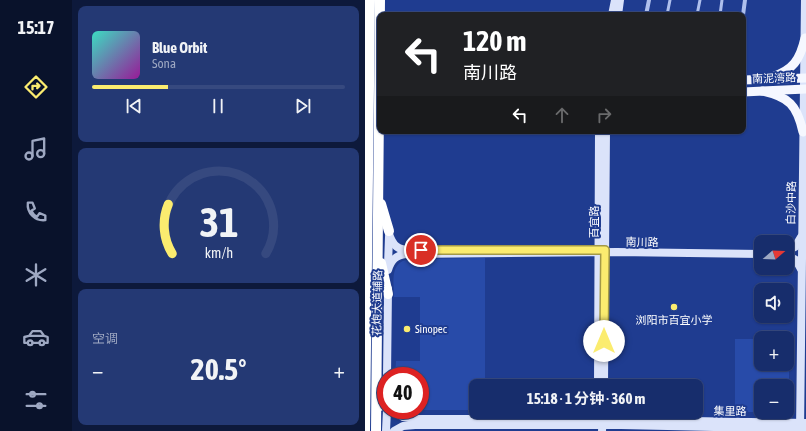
<!DOCTYPE html>
<html lang="zh">
<head>
<meta charset="utf-8">
<style>
  body { margin:0; font-family:"Asap Condensed","Noto Sans SC",sans-serif; background:#243974; color:#f1f3f6; height:100vh; display:flex; flex-direction:column; font-size:15px; white-space:nowrap }
  * { box-sizing:border-box; margin:0 }
  p { font-size:13px; color:#9ea8c2 }
  .icon { flex:none; width:22px; height:22px; fill:none; stroke:currentColor; stroke-width:2; stroke-linecap:round; stroke-linejoin:round }
  .map { position:relative; flex:1; overflow:hidden }
  .side { display:flex; flex-direction:column; gap:6px; padding:6px; background:#0d193b; width:293px }
  .side>* { flex:none }
  .top-card { position:absolute; left:12px; top:12px; width:369px; height:122px; border-radius:8px; box-shadow:0 1px 3px #0004,0 0 0 1px #36497f; background:#202124; color:#fff; overflow:hidden }
  .needle { width:26px; rotate:71deg }
  .controls { position:absolute; left:389px; top:235px; display:grid; gap:8px }
  .controls a { display:grid; place-items:center; width:40px; height:40px; border-radius:8px; background:#172d6c; box-shadow:0 1px 3px #0004,0 0 0 1px #36497f; font-size:20px }
  .speed { position:absolute; left:12px; top:367px; display:flex; gap:8px; font-size:20px; font-weight:700; text-align:center }
  .speed>* { display:grid; place-content:center; width:52px; height:52px; border-radius:50%; background:#172d6c; box-shadow:0 1px 3px #0004,0 0 0 1px #36497f; line-height:1 }
  .speed .limit { border:6px solid #d22; background:#fff; color:#111 }
  .pin { position:absolute; display:grid; place-items:center; width:34px; height:34px; color:#fff; margin:-17px; border:2px solid #fff; border-radius:50%; box-shadow:0 1px 4px #0007 }
  .me { position:absolute; width:44px; margin:-22px; rotate:0deg; stroke-linejoin:round; filter:drop-shadow(0 0 3px #0008) }
  .turn { display:flex; align-items:center; gap:14px; height:84px; padding:0 20px; font-size:18px }
  .turn .icon { width:52px; height:52px; stroke-width:2.5 }
  .turn b { display:block; font-size:28px; line-height:34px }
  .lanes { display:flex; align-items:center; height:38px; padding:0 20px; background:#0003; justify-content:center; gap:20px; direction:ltr }
  .lanes .off { opacity:.35 }
  .big { font-size:30px; font-weight:700; line-height:1.1 }
  .side .widget { flex:1; display:flex; flex-direction:column; justify-content:center; gap:6px; min-width:0; padding:0 14px; border-radius:8px; background:#243974 }
  .side .dial { align-items:center; gap:0 }
  .dial svg { height:104px; overflow:visible; fill:none; stroke:#36497f; stroke-width:7; stroke-linecap:round; text-anchor:middle }
  .dial text { fill:#f1f3f6; stroke:none }
  .song { display:flex; align-items:center; gap:12px }
  .cover { width:48px; height:48px; border-radius:6px; background:linear-gradient(135deg,hsl(170 70% 55%),hsl(300 70% 35%)) }
  .played { height:4px; border-radius:2px; background:linear-gradient(90deg,#fbec6f 30%,#36497f 30%) }
  .keys { display:flex; justify-content:space-around; direction:ltr }
  .heat { display:flex; justify-content:space-between; align-items:center; font-size:22px; direction:ltr }
  .trip { position:absolute; left:104px; top:379px; width:234px; height:40px; border-radius:8px; background:#172d6c; box-shadow:0 1px 3px #0004,0 0 0 1px #36497f; font-weight:700; line-height:40px; text-align:center }
  main { display:flex; flex:1; min-height:0 }
  .menu { display:flex; flex-direction:column; width:72px; justify-content:space-around; align-items:center; background:#09122b; color:#9ea8c2 }
  .menu .icon { width:28px; height:28px }
  .menu .active { color:#fbec6f }
  .menu b { font-size:18px; color:#f1f3f6 }
  .map>svg:first-child { display:block }
  .green { fill:#284ba9 }
  .lines { fill:none; stroke-linecap:round; stroke-linejoin:round }
  .lane { stroke:#afc0ed; stroke-width:3 }
  .street { stroke:#afc0ed; stroke-width:4 }
  .secondary { stroke:#dbe3fa; stroke-width:8 }
  .primary { stroke:#f5f7ff; stroke-width:9 }
  .highway { stroke:#fff; stroke-width:10 }
  .route-casing { stroke:#a39948; stroke-width:10 }
  .route { stroke:#fbec6f; stroke-width:7 }
  .poi-dot { fill:#fbec6f; stroke:#1f3c90; stroke-width:1.5 }
  .labels { text-anchor:middle; dominant-baseline:central; stroke-width:4; stroke-linejoin:round; paint-order:stroke }
  .street-label { font-size:11px; fill:#fff; stroke:#1f3c90 }
  .poi-label { font-size:11px; fill:#fff; stroke:#1f3c90 }
</style>
</head>
<body>
<main>
<nav class="menu">
<b>15:17</b>
<svg class="icon active" aria-label="directions" viewBox="0 0 24 24"><path d="M12 3l9 9-9 9-9-9zM9 14v-3h6M13 9l2 2-2 2"/></svg>
<svg class="icon" aria-label="music" viewBox="0 0 24 24"><path d="M9 18V5l10-2v13"/><circle cx="6" cy="18" r="3"/><circle cx="16" cy="16" r="3"/></svg>
<svg class="icon" aria-label="phone" viewBox="0 0 24 24"><path d="M5 4h4l2 5-3 2q2 4 5 5l2-3 5 2v4C11 20 4 13 5 4z"/></svg>
<svg class="icon" aria-label="climate" viewBox="0 0 24 24"><path d="M12 3v18M4 7l16 10M4 17L20 7"/></svg>
<svg class="icon" aria-label="car" viewBox="0 0 24 24"><path d="M5 17H2v-5l4-1 3-4h7l3 4 3 1v5h-3M9 17h6M6 11h13"/><circle cx="7" cy="17" r="2"/><circle cx="17" cy="17" r="2"/></svg>
<svg class="icon" aria-label="filters" viewBox="0 0 24 24"><path d="M4 7h16M4 17h16"/><circle cx="9" cy="7" r="2"/><circle cx="15" cy="17" r="2"/></svg>
</nav>
<section class="side">
<div class="widget">
<div class="song"><i class="cover"></i><div><b>Blue Orbit</b><p>Sona</p></div></div>
<div class="played"></div>
<div class="keys"><svg class="icon" aria-label="previous" viewBox="0 0 24 24"><path d="M18 5L8 12l10 7zM5 5v14"/></svg><svg class="icon" aria-label="pause" viewBox="0 0 24 24"><path d="M8 5v14M16 5v14"/></svg><svg class="icon" aria-label="next" viewBox="0 0 24 24"><path d="M6 5l10 7-10 7zM19 5v14"/></svg></div>
</div>
<div class="widget dial"><svg viewBox="0 0 100 80">
<path d="M14 69A42 42 0 1 1 86 69"/>
<path d="M14 69A42 42 0 0 1 11 31" stroke="#fbec6f"/>
<text x="50" y="56" font-size="32" font-weight="700">31</text>
<text x="50" y="72" font-size="11">km/h</text>
</svg></div>
<div class="widget"><p>空调</p>
<div class="heat"><a>−</a><b class="big">20.5°</b><a>+</a></div>
</div>
</section>
<div class="map">
<svg width="441" height="431" viewBox="0 0 441 431">
  <rect width="100%" height="100%" fill="#1f3c90"/>
  <g class="green">
    <path d="M120,258V386H111V410H45H55V376H30L31,361H55V297H29C29,281 24,262 45,259Z"/>
    <polygon points="370,339 396,339 396,364 422,364 422,339 424,339 424,400 422,405 422,386 396,386 396,412 370,412"/>
  </g>
  <g class="lines">
    <g class="lane">
      <polyline points="302,15 305,0"/>
      <polyline points="332,15 335,0"/>
      <polyline points="355,15 357,0"/>
    </g>
    <g class="street">
      <polyline points="281,15 284,0"/>
      <polyline points="378,15 380,0"/>
    </g>
    <g class="secondary">
      <polyline points="247,15 250,0"/>
      <polyline points="253,15 255,0"/>
      <path d="M24,234C28,246 33,250 45,250"/>
      <polyline points="422,251 430,247 436,237"/>
      <polyline points="422,255 431,260 436,269"/>
      <polyline points="23,265 24,237"/>
      <path d="M23,270C26,260 31,255 41,254L252,252L396,254"/>
      <polyline points="22,376 23,289"/>
      <polyline points="233,386 234,131"/>
      <polyline points="239,386 241,131"/>
      <polyline points="28,410 38,417 50,419 210,419 441,423"/>
      <polyline points="21,431 22,410"/>
      <polyline points="29,431 38,426 50,425 256,425 441,429"/>
      <polyline points="237,431 238,412"/>
      <polyline points="435,431 440,0"/>
    </g>
    <g class="primary">
      <path d="M407,77C428,70 435,60 440,38"/>
      <polyline points="378,80 441,78"/>
      <path d="M397,91C424,97 432,105 438,132"/>
      <polyline points="378,92 441,89"/>
    </g>
    <g class="highway">
      <polyline points="16,204 24,231"/>
      <polyline points="16,263 23,294"/>
      <polyline points="15,406 21,380"/>
      <polyline points="0,431 5,0"/>
      <polyline points="11,431 15,0"/>
    </g>
  </g>
  <g class="lines">
    <defs>
      <polyline id="route" points="56,250 240,250 239,341"/>
    </defs>
    <use href="#route" class="route-casing"/>
    <use href="#route" class="route"/>
  </g>
  <g class="poi-dot">
    <circle cx="309" cy="307" r="4"/>
    <circle cx="42" cy="329" r="4"/>
  </g>
  <g class="labels">
    <g class="street-label">
      <text transform="translate(409 78) rotate(-2)">南泥湾路</text>
      <text transform="translate(426 203) rotate(-89)">白沙中路</text>
      <text transform="translate(229 222) rotate(-90)">百宜路</text>
      <text transform="translate(277 242) rotate(1)">南川路</text>
      <text transform="translate(12 303) rotate(-89)">花炮大道辅路</text>
      <text transform="translate(365 411) rotate(1)">集里路</text>
    </g>
    <g class="poi-label">
      <text x="309" y="320">浏阳市百宜小学</text>
      <text x="50" y="329" text-anchor="start">Sinopec</text>
    </g>
  </g>
</svg>
<div class="controls">
<a><svg class="needle" viewBox="-14 -14 28 28"><path d="M0-13l5 13h-10z" fill="#e53935"/><path d="M0 13l5-13h-10z" fill="#9ea8c2"/></svg></a>
<a><svg class="icon" aria-label="sound" viewBox="0 0 24 24"><path d="M4 9h4l5-4v14l-5-4H4zM17 9q2 3 0 6"/></svg></a>
<a>+</a>
<a>−</a>
</div>
<div class="speed"><div class="limit">40</div></div>
<div class="pin" style="left:56px;top:250px;background:#d93025"><svg class="icon" aria-label="arrive" viewBox="0 0 24 24"><path d="M6 21V4h12l-3 4 3 4H6"/></svg></div>
<svg class="me" style="left:239px;top:341px" viewBox="-20 -20 40 40"><circle r="19" fill="#fff"/><path d="M0-13L10 11 0 6-10 11z" fill="#fbec6f"/></svg>
<div class="trip">15:18 · 1 分钟 · 360 m</div>
<div class="top-card">
<div class="turn"><svg class="icon" aria-label="left" viewBox="0 0 24 24"><path d="M17 20v-9H6M10 6l-5 5 5 5"/></svg><div><b>120 m</b>南川路</div></div>
<div class="lanes"><svg class="icon" aria-label="left" viewBox="0 0 24 24"><path d="M17 20v-9H6M10 6l-5 5 5 5"/></svg><svg class="icon off" aria-label="ahead" viewBox="0 0 24 24"><path d="M12 20V5M6 11l6-6 6 6"/></svg><svg class="icon off" aria-label="right" viewBox="0 0 24 24"><path d="M7 20v-9h11M14 6l5 5-5 5"/></svg></div>
</div>
</div>
</main>
</body>
</html>
